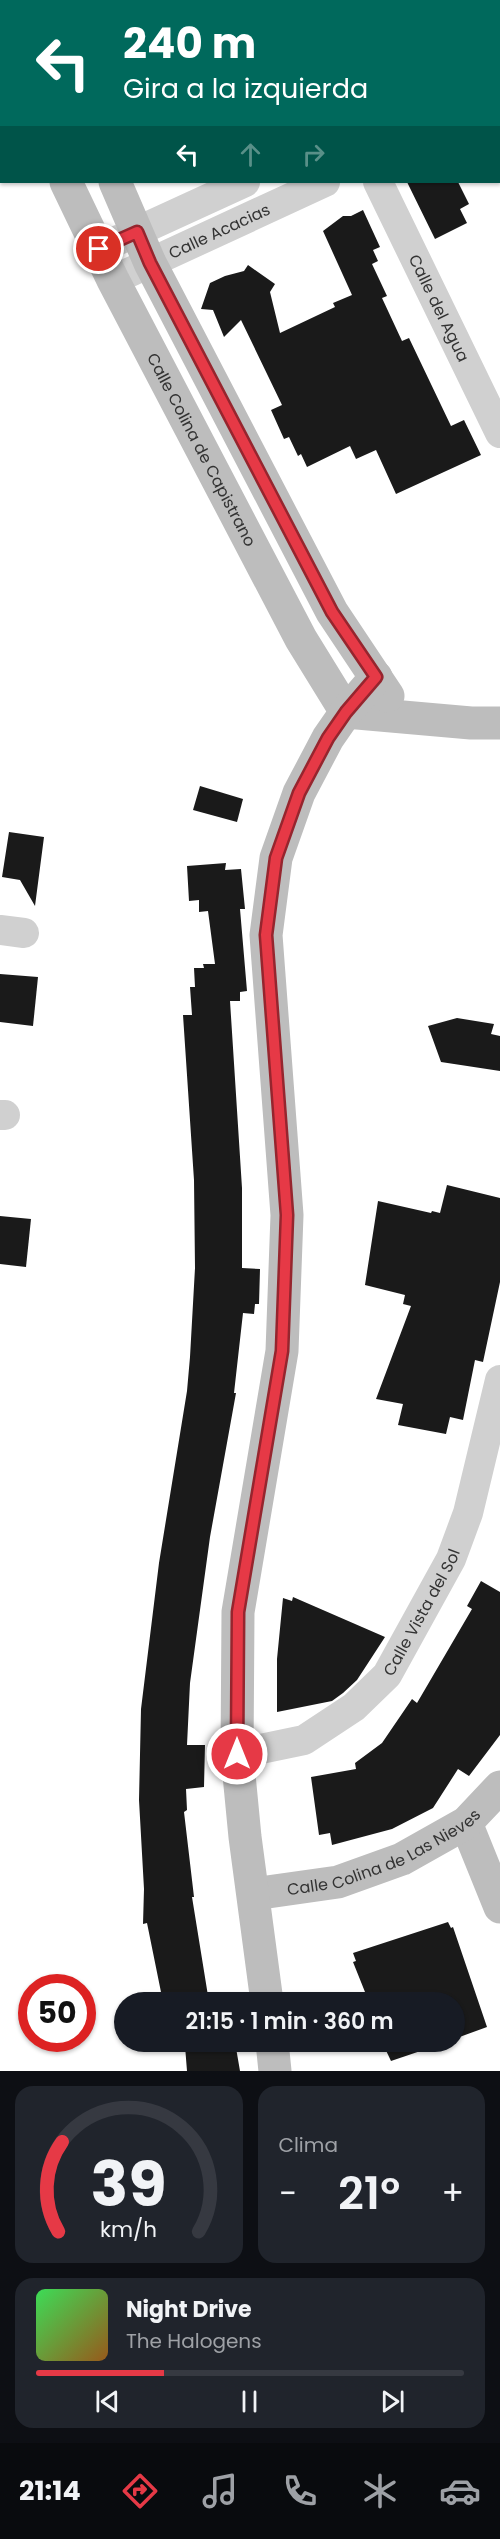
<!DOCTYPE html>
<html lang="es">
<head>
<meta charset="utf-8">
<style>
  body { margin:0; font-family:Poppins,sans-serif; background:#20242c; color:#f1f3f6; height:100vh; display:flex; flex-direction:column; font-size:22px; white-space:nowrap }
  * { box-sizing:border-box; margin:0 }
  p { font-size:20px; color:#9ea1a6 }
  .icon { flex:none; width:33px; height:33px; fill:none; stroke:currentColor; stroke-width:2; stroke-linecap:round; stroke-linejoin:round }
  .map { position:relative; height:2071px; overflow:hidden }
  .sheet { display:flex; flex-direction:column; gap:15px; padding:15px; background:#0d0f14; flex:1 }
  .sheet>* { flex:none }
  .banner { position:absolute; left:0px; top:0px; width:501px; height:183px; box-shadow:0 2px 4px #0004; background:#00695c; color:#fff; overflow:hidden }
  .speed { position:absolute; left:18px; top:1974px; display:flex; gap:12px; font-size:30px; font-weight:700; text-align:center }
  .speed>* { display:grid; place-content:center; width:78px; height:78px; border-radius:50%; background:#171b24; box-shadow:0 2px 4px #0004; line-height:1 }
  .speed .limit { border:9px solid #d22; background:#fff; color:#111 }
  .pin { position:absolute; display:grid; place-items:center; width:51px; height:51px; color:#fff; margin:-26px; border:3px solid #fff; border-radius:50%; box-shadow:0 2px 6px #0007 }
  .me { position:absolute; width:66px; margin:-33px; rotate:0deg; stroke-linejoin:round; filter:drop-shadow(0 0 4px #0008) }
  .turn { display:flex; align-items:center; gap:21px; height:126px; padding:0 24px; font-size:27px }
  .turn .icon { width:78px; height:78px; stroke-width:2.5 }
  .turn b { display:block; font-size:42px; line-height:51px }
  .lanes { display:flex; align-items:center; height:57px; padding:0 24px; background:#0003; justify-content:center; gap:30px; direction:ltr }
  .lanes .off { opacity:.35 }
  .big { font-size:45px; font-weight:600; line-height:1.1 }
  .sheet .widget { flex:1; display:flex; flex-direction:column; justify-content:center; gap:9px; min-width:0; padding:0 21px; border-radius:18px; background:#20242c }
  .sheet .dial { align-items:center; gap:0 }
  .dial svg { height:156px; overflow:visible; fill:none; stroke:#363941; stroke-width:7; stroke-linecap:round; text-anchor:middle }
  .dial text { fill:#f1f3f6; stroke:none }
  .song { display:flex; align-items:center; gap:18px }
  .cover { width:72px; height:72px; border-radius:9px; background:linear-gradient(135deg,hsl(130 70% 55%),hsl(30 70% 35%)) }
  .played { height:6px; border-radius:3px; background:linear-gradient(90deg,#e63946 30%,#363941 30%) }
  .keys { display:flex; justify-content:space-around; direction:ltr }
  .heat { display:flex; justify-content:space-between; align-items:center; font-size:33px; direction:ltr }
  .sheet .tiles { flex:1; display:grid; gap:15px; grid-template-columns:1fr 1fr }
  .widget:last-child { grid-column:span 2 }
  .trip { position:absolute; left:114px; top:1992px; width:351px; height:60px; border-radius:30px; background:#171b24; box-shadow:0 2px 4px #0004; font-weight:600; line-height:60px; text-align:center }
  .dock { display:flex; height:96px; justify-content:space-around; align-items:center; background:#090b0e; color:#9ea1a6 }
  .dock .icon { width:42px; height:42px }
  .dock .selected { color:#e63946 }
  .dock b { font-size:27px; color:#f1f3f6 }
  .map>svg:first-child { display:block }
  .building { fill:#1a1a1a }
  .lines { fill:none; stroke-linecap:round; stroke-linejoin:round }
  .street { stroke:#d0d0d0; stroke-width:30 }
  .secondary { stroke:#bdbdbd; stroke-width:33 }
  .route-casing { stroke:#96252e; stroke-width:15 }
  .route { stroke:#e63946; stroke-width:10 }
  .labels { text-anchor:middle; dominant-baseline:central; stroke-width:6; stroke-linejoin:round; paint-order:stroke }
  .street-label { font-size:16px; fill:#333; stroke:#fff }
</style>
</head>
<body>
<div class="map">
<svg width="500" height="2071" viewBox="0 0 500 2071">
  <rect width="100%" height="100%" fill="#fff"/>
  <g class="building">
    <polygon points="407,182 458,182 469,204 460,209 467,223 435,239"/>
    <polygon points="363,210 380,247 373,250 378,261 372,264 387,296 382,298 402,341 409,338 451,426 464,420 481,455 396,494 376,450 356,459 350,446 307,467 301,454 298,456 289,437 284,439 271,410 282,405 241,320 224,337 213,310 201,309 210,283 225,276 244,271 248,265 275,284 270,292 280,333 335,307 333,303 352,295 323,231 343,216 351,216"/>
    <polygon points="200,786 243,799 237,822 193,810"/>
    <polygon points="9,832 44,837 35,906 20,880 2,877"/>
    <polygon points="226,863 225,870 241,869 245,909 240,909 247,991 240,992 240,1001 230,1001 242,1188 242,1268 260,1269 259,1304 255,1304 254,1314 243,1313 234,1393 236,1393 210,1537 190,1683 187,1745 205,1745 204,1787 186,1789 187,1810 184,1812 194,1897 192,1897 209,2002 163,2002 147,1923 143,1924 144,1889 139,1800 141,1709 159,1563 187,1391 190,1357 195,1268 194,1180 183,1015 192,1015 190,987 195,987 194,968 204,968 203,964 215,964 208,911 199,912 199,900 189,901 187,866"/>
    <polygon points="0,974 38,977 33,1026 0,1022"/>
    <polygon points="457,1018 494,1024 491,1034 500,1036 500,1071 441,1062 428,1026"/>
    <polygon points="447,1185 500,1198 500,1282 483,1362 475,1360 463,1420 450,1417 446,1434 398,1425 403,1404 376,1399 411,1306 403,1304 405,1295 365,1285 378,1201 431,1213 432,1211 440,1213"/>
    <polygon points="0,1216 31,1219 26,1267 0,1264"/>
    <polygon points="481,1581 500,1592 500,1735 469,1776 458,1769 433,1808 392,1829 332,1845 330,1833 319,1835 311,1777 356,1769 355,1763 382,1743 412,1699 417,1703 472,1609 467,1606"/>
    <polygon points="293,1597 385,1637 357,1680 343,1693 332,1701 277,1712 277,1659 283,1598 292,1601"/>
    <polygon points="448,1922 451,1928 453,1927 487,2027 454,2039 454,2002 369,2002 353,1962 356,1961 353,1953"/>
    <polygon points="170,2042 235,2042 240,2071 187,2071 185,2046 172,2048"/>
    <polygon points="382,2042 447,2042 391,2061"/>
  </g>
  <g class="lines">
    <g class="street">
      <path id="s1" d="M378,182L500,433"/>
      <polyline points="99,249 245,182"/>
      <path id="s2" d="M113,280L325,182"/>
      <polyline points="0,930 24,933"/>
      <polyline points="0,1115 5,1115"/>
      <path id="s3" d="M237,1754L304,1740L354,1707L387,1675L451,1559L468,1513L500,1380"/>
    </g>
    <g class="secondary">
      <polyline points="37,0 38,2"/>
      <polyline points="0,12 2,16"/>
      <path id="s4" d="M66,182L113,280L301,639L346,712L471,723H500"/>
      <polyline points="115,182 150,263 332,612 388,696"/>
      <polyline points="466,1823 500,1907"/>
      <path id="s5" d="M254,1894L338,1882L402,1859L466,1823L500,1787"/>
      <polyline points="267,2002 245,1837 237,1754 238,1612 282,1351 287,1215 266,935 276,858 299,793 328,738 346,712 376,677"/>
      <polyline points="272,2042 275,2071"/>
    </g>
  </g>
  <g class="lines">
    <defs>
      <polyline id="route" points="99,249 137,232 150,263 332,612 376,677 346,712 328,738 299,793 276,858 266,935 287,1215 282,1351 238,1612 237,1754"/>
    </defs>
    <use href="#route" class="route-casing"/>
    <use href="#route" class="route"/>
  </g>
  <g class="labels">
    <g class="street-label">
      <text stroke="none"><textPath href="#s2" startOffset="117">Calle Acacias</textPath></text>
      <text stroke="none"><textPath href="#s1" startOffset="140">Calle del Agua</textPath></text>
      <text stroke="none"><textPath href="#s4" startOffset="300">Calle Colina de Capistrano</textPath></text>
      <text stroke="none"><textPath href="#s3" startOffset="246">Calle Vista del Sol</textPath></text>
      <text stroke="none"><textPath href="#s5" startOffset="138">Calle Colina de Las Nieves</textPath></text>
    </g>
  </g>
</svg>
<div class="speed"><div class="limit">50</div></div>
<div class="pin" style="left:99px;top:249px;background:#d93025"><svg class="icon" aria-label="arrive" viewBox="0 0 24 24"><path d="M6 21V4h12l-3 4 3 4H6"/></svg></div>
<svg class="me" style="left:237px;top:1754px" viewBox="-20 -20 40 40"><circle r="17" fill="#e63946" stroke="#fff" stroke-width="3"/><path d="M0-11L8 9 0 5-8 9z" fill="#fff"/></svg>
<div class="trip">21:15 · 1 min · 360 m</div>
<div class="banner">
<div class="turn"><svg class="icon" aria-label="left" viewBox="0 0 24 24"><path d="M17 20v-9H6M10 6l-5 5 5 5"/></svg><div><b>240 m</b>Gira a la izquierda</div></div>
<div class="lanes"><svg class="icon" aria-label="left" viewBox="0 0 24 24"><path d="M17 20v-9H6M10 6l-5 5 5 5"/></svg><svg class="icon off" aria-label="ahead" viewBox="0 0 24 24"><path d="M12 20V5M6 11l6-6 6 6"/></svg><svg class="icon off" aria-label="right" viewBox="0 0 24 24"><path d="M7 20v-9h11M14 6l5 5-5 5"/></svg></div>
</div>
</div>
<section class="sheet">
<div class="tiles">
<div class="widget dial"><svg viewBox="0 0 100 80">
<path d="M14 69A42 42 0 1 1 86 69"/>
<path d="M14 69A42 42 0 0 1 16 23" stroke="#e63946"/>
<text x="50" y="56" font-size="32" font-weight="700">39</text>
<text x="50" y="72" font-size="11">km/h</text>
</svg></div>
<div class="widget"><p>Clima</p>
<div class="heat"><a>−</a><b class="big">21°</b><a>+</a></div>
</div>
<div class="widget">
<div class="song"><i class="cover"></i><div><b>Night Drive</b><p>The Halogens</p></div></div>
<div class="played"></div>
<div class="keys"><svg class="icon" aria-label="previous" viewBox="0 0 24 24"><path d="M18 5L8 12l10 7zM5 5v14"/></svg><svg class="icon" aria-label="pause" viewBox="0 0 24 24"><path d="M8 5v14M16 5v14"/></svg><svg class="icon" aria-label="next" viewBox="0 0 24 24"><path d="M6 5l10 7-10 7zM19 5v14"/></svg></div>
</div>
</div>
</section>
<nav class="dock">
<b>21:14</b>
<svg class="icon selected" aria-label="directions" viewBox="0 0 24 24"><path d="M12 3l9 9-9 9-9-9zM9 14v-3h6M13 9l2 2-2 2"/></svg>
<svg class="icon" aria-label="music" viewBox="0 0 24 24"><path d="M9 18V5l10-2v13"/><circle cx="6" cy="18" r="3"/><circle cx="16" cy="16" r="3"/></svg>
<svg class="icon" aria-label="phone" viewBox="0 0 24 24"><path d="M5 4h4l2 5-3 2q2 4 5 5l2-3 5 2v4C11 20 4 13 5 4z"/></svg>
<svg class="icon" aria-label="climate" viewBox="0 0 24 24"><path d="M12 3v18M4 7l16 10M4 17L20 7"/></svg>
<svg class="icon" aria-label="car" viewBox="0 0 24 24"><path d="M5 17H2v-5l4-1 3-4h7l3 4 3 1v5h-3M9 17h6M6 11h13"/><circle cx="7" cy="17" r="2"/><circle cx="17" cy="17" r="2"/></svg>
</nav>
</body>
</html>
